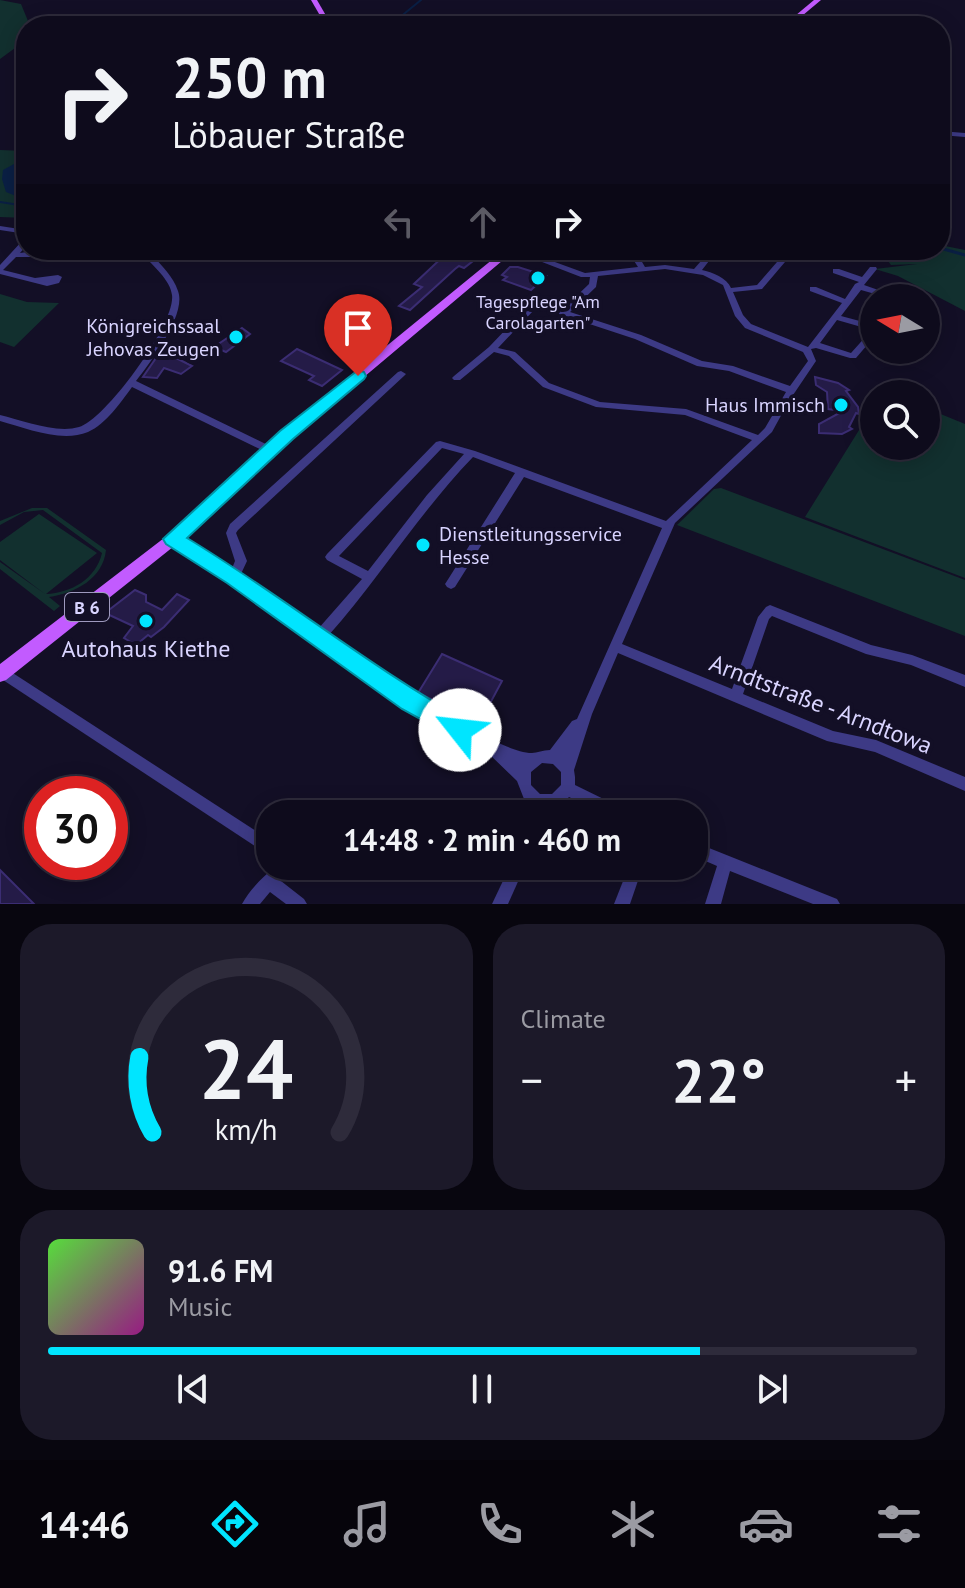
<!DOCTYPE html>
<html lang="en">
<head>
<meta charset="utf-8">
<style>
  body { margin:0; font-family:"PT Sans",sans-serif; background:#1c1929; color:#f1f3f6; height:100vh; display:flex; flex-direction:column; font-size:30px; white-space:nowrap }
  * { box-sizing:border-box; margin:0 }
  p { font-size:26px; color:#9b9ba3 }
  .icon { flex:none; width:44px; height:44px; fill:none; stroke:currentColor; stroke-width:2; stroke-linecap:round; stroke-linejoin:round }
  .map { position:relative; height:904px; overflow:hidden }
  .drawer { display:flex; flex-direction:column; gap:20px; padding:20px; background:#08060f; flex:1 }
  .drawer>* { flex:none }
  .banner { position:absolute; left:16px; top:16px; width:934px; height:244px; border-radius:32px; box-shadow:0 4px 20px #0003,0 0 0 2px #2e2b3b; background:#0e0b1c; color:#f1f3f6; overflow:hidden }
  .needle { width:52px; rotate:280deg }
  .controls { position:absolute; left:860px; top:284px; display:grid; gap:16px }
  .controls a { display:grid; place-items:center; width:80px; height:80px; border-radius:50%; background:#0e0b1c; box-shadow:0 4px 20px #0003,0 0 0 2px #2e2b3b; font-size:40px }
  .speed { position:absolute; left:24px; top:776px; display:flex; gap:16px; font-size:40px; font-weight:700; text-align:center }
  .speed>* { display:grid; place-content:center; width:104px; height:104px; border-radius:50%; background:#0e0b1c; box-shadow:0 4px 20px #0003,0 0 0 2px #2e2b3b; line-height:1 }
  .speed .limit { border:12px solid #d22; background:#fff; color:#111 }
  .pin { position:absolute; display:grid; place-items:center; width:68px; height:68px; color:#fff; margin:-82px -34px; border-radius:50% 50% 50% 0; rotate:-45deg; box-shadow:0 0 8px #0007 }
  .pin .icon { rotate:45deg }
  .me { position:absolute; width:88px; margin:-44px; rotate:299deg; stroke-linejoin:round; filter:drop-shadow(0 0 6px #0008) }
  .turn { display:flex; align-items:center; gap:28px; height:168px; padding:0 24px; font-size:36px }
  .turn .icon { width:104px; height:104px; stroke-width:2.5 }
  .turn b { display:block; font-size:56px; line-height:68px }
  .lanes { display:flex; align-items:center; height:76px; padding:0 24px; background:#0003; justify-content:center; gap:40px; direction:ltr }
  .lanes .off { opacity:.35 }
  .big { font-size:60px; font-weight:700; line-height:1.1 }
  .drawer .tile { flex:1; display:flex; flex-direction:column; justify-content:center; gap:12px; min-width:0; padding:0 28px; border-radius:32px; background:#1c1929 }
  .drawer .dial { align-items:center; gap:0 }
  .dial svg { height:208px; overflow:visible; fill:none; stroke:#2e2b3b; stroke-width:7; stroke-linecap:round; text-anchor:middle }
  .dial text { fill:#f1f3f6; stroke:none }
  .song { display:flex; align-items:center; gap:24px }
  .cover { width:96px; height:96px; border-radius:12px; background:linear-gradient(135deg,hsl(110 70% 55%),hsl(310 70% 35%)) }
  .played { height:8px; border-radius:4px; background:linear-gradient(90deg,#00e5ff 75%,#2e2b3b 75%) }
  .keys { display:flex; justify-content:space-around; direction:ltr }
  .heat { display:flex; justify-content:space-between; align-items:center; font-size:44px; direction:ltr }
  .drawer .tiles { flex:1; display:grid; gap:20px; grid-template-columns:1fr 1fr }
  .tile:last-child { grid-column:span 2 }
  .trip { position:absolute; left:256px; top:800px; width:452px; height:80px; border-radius:32px; background:#0e0b1c; box-shadow:0 4px 20px #0003,0 0 0 2px #2e2b3b; font-weight:700; line-height:80px; text-align:center }
  .menu { display:flex; height:128px; justify-content:space-around; align-items:center; background:#06040b; color:#9b9ba3 }
  .menu .icon { width:56px; height:56px }
  .menu .on { color:#00e5ff }
  .menu b { font-size:36px; color:#f1f3f6 }
  .map>svg:first-child { display:block }
  .green { fill:#12302f }
  .water { fill:#0a1f44 }
  .lines { fill:none; stroke-linecap:round; stroke-linejoin:round }
  .stream-far1 { stroke:#0a1f44; stroke-width:2 }
  .stream { stroke:#0a1f44; stroke-width:3 }
  .building { fill:#241b47; stroke:#3b2d73; stroke-width:2 }
  .minor { fill:#3d3a85; fill-rule:evenodd }
  .major { fill:#c25bff; fill-rule:evenodd }
  .route { fill:#00e5ff; stroke:#0095a6; stroke-width:2 }
  .poi-dot { fill:#00e5ff; stroke:#130f26; stroke-width:3 }
  .labels { text-anchor:middle; dominant-baseline:central; stroke-width:8; stroke-linejoin:round; paint-order:stroke }
  .far-poi-label { font-size:18px; fill:#d9d4ff; stroke:#130f26 }
  .shield { fill:#130f26; stroke:#9e99be; stroke-width:2 }
  .shield-label { font-size:18px; font-weight:bold; fill:#d9d4ff }
  .poi-label { font-size:20px; fill:#d9d4ff; stroke:#130f26; text-anchor:end }
  .near-poi-label { font-size:24px; fill:#d9d4ff; stroke:#130f26 }
  .near-street-label { font-size:24px; fill:#d9d4ff; stroke:#130f26 }
</style>
</head>
<body>
<div class="map">
<svg width="965" height="904" viewBox="0 0 965 904">
  <rect width="100%" height="100%" fill="#130f26"/>
  <g class="green">
    <polygon points="0,0 21,4 28,21 26,40 0,59"/>
    <polygon points="0,150 26,151 26,218 0,217"/>
    <polygon points="940,245 965,250 965,311 898,276 875,269 917,264 891,265 888,261 853,250 940,250"/>
    <polygon points="0,294 27,302 59,303 14,347 0,342"/>
    <polygon points="874,406 874,446 926,446 926,408 965,424 965,578 805,517"/>
    <polygon points="721,488 965,580 965,636 677,525 714,489"/>
    <path d="M32,508H47L106,550C103,579 75,593 49,597L60,606L54,611L0,569V562L45,594L0,560V542L39,514L97,553L46,594C71,593 96,579 102,553L43,510L24,512L0,525V521Z"/>
  </g>
  <polygon class="water" points="14,164 26,164 26,200 6,192 2,179 3,170"/>
  <g class="lines">
    <g class="stream-far1">
      <polyline points="399,26 399,18 421,0"/>
      <polyline points="0,202 26,206"/>
    </g>
    <polyline class="stream" points="940,248 965,255"/>
  </g>
  <g class="building">
    <polygon points="450,250 471,250 482,254 464,268 459,266 455,269 410,310 399,306 422,287 414,284"/>
    <polygon points="510,267 518,267 546,276 531,290 503,280 507,277 502,275"/>
    <polygon points="242,328 250,334 226,352 214,347"/>
    <polygon points="165,345 179,346 172,356 192,366 181,374 164,368 157,378 143,377"/>
    <polygon points="297,349 342,370 322,386 309,380 314,376 281,361"/>
    <polygon points="815,377 838,383 849,390 846,391 858,407 859,414 856,413 849,427 852,429 842,434 819,433 819,424 843,411 828,409 827,392 816,385"/>
    <polygon points="135,590 146,595 146,602 162,610 177,594 189,600 164,627 151,637 148,635 136,645 124,638 133,626 105,613"/>
    <polygon points="442,654 502,681 480,722 418,693"/>
    <polygon points="0,870 34,904 0,904"/>
  </g>
  <g class="lines">
    <g class="minor">
      <polygon points="680,17 707,20 709,21 707,22 683,20 677,26 672,26"/>
      <polygon points="940,131 965,133 965,137 940,135"/>
      <polygon points="0,226 26,230 26,234 0,230"/>
      <polygon points="23,240 26,240 26,246 20,253 40,250 33,257 16,257 3,270 35,278 58,275 62,277 59,283 47,286 0,274 0,265"/>
      <path d="M139,250H147C158,262 173,275 178,291C187,314 150,363 136,381L274,448L275,450L274,452H266L132,387C121,402 106,424 88,432C61,443 26,428 0,421V415C22,420 56,434 79,427C105,420 176,323 172,295C170,278 149,263 139,250Z"/>
      <path d="M511,250H522L585,273L638,267L627,250H635L645,267L665,265L694,269L701,261V250H709V261L702,270C712,272 727,278 731,288L757,285L777,262L776,250H784L785,262L762,289L733,292L743,315L751,324L808,347L842,303L810,291V287H816L845,299L855,284L859,282L833,273V269H839L862,277L870,267H876L877,269L864,285L901,298H889L861,290L841,316L871,324L874,329V337L856,358H850L816,348L811,349L816,361L789,401L772,432L675,523L622,644L732,689L758,617L766,607L770,605L871,645L912,655L965,675V687L911,665L866,654L772,616L769,619L743,694L833,731L876,740L965,777V791L875,752L827,741L618,653L592,714L574,770L575,777V785L624,809L626,814H604L569,797C561,806 550,810 539,807V814H525L524,799L517,781L487,752L446,731L418,714L262,604L169,542L167,539L169,536H177L231,571L235,561L226,533L230,524L398,372L401,371L406,374L404,376L238,530L236,533L247,561L240,576L318,629L362,579L327,560L325,557L327,554L436,442L440,441L475,451L666,521L752,440L685,415L596,407L543,387L509,356L494,352L460,380H454L452,378L454,376L489,347L527,307L544,304L563,309L589,284L590,277H581ZM665,269L703,275L723,285L735,316L745,328L803,352L808,361L790,386L733,366L702,361L641,335L570,312L596,287L598,276ZM544,309L635,339L697,366L729,371L786,392L765,428L758,435L686,409L600,402L549,383L515,352L498,348L533,311ZM837,320L865,328L868,334L851,353L820,343ZM442,448L464,454L427,495L368,571L339,556ZM473,457L515,473L447,581L445,584L447,587L451,589L455,587L524,477L662,528L577,719L572,721L550,750C543,750 537,753 532,753C520,753 506,746 496,742C434,717 381,674 328,636C379,579 419,513 473,457ZM542,763L553,764L561,772V785L552,794H540L531,785V772Z"/>
      <polygon points="2,666 270,840 270,856 0,678 0,667"/>
      <polygon points="694,842 837,899 840,904 813,904 730,871 721,904 705,904 717,866 694,856"/>
      <path d="M276,866H294L292,871L281,881L304,899L307,904H286L270,892L260,904H242C250,889 263,877 276,866Z"/>
      <polygon points="510,866 525,866 508,904 492,904"/>
      <polygon points="629,866 643,866 630,904 614,904"/>
    </g>
    <g class="major">
      <polygon points="311,0 317,0 332,26 326,26"/>
      <polygon points="814,0 821,0 790,26 783,26"/>
      <polygon points="504,250 515,250 295,435 178,543 6,680 0,682 0,664 168,535 285,429"/>
    </g>
  </g>
  <path class="route" d="M358,370L364,372L366,376L364,379L293,439L187,538C283,596 371,668 469,722L472,730L469,738L460,741L402,709L227,583L166,544L163,539L280,431Z"/>
  <g class="poi-dot">
    <circle cx="538" cy="278" r="8"/>
    <circle cx="236" cy="337" r="8"/>
    <circle cx="841" cy="405" r="8"/>
    <circle cx="423" cy="545" r="8"/>
    <circle cx="146" cy="621" r="8"/>
  </g>
  <g class="labels">
    <g class="far-poi-label">
      <text x="538" y="301">Tagespflege "Am<tspan x="538" dy="21">Carolagarten"</tspan></text>
    </g>
    <rect class="shield" x="65" y="593" width="44" height="28" rx="6"/>
    <g class="shield-label">
      <text x="87" y="607">B 6</text>
    </g>
    <g class="poi-label">
      <text x="220" y="326">Königreichssaal<tspan x="220" dy="23">Jehovas Zeugen</tspan></text>
      <text x="825" y="405">Haus Immisch</text>
      <text x="439" y="534" text-anchor="start">Dienstleitungsservice<tspan x="439" dy="23">Hesse</tspan></text>
    </g>
    <g class="near-poi-label">
      <text x="146" y="648">Autohaus Kiethe</text>
    </g>
    <g class="near-street-label">
      <text transform="translate(821 704) rotate(21)">Arndtstraße - Arndtowa</text>
    </g>
  </g>
</svg>
<div class="controls">
<a><svg class="needle" viewBox="-14 -14 28 28"><path d="M0-13l5 13h-10z" fill="#e53935"/><path d="M0 13l5-13h-10z" fill="#9b9ba3"/></svg></a>
<a><svg class="icon" aria-label="search" viewBox="0 0 24 24"><circle cx="10" cy="10" r="6"/><path d="M15 15l6 6"/></svg></a>
</div>
<div class="speed"><div class="limit">30</div></div>
<div class="pin" style="left:358px;top:376px;background:#d93025"><svg class="icon" aria-label="arrive" viewBox="0 0 24 24"><path d="M6 21V4h12l-3 4 3 4H6"/></svg></div>
<svg class="me" style="left:460px;top:730px" viewBox="-20 -20 40 40"><circle r="19" fill="#fff"/><path d="M0-13L10 11 0 6-10 11z" fill="#00e5ff"/></svg>
<div class="trip">14:48 · 2 min · 460 m</div>
<div class="banner">
<div class="turn"><svg class="icon" aria-label="right" viewBox="0 0 24 24"><path d="M7 20v-9h11M14 6l5 5-5 5"/></svg><div><b>250 m</b>Löbauer Straße</div></div>
<div class="lanes"><svg class="icon off" aria-label="left" viewBox="0 0 24 24"><path d="M17 20v-9H6M10 6l-5 5 5 5"/></svg><svg class="icon off" aria-label="ahead" viewBox="0 0 24 24"><path d="M12 20V5M6 11l6-6 6 6"/></svg><svg class="icon" aria-label="right" viewBox="0 0 24 24"><path d="M7 20v-9h11M14 6l5 5-5 5"/></svg></div>
</div>
</div>
<section class="drawer">
<div class="tiles">
<div class="tile dial"><svg viewBox="0 0 100 80">
<path d="M14 69A42 42 0 1 1 86 69"/>
<path d="M14 69A42 42 0 0 1 9 40" stroke="#00e5ff"/>
<text x="50" y="56" font-size="32" font-weight="700">24</text>
<text x="50" y="72" font-size="11">km/h</text>
</svg></div>
<div class="tile"><p>Climate</p>
<div class="heat"><a>−</a><b class="big">22°</b><a>+</a></div>
</div>
<div class="tile">
<div class="song"><i class="cover"></i><div><b>91.6 FM</b><p>Music</p></div></div>
<div class="played"></div>
<div class="keys"><svg class="icon" aria-label="previous" viewBox="0 0 24 24"><path d="M18 5L8 12l10 7zM5 5v14"/></svg><svg class="icon" aria-label="pause" viewBox="0 0 24 24"><path d="M8 5v14M16 5v14"/></svg><svg class="icon" aria-label="next" viewBox="0 0 24 24"><path d="M6 5l10 7-10 7zM19 5v14"/></svg></div>
</div>
</div>
</section>
<nav class="menu">
<b>14:46</b>
<svg class="icon on" aria-label="directions" viewBox="0 0 24 24"><path d="M12 3l9 9-9 9-9-9zM9 14v-3h6M13 9l2 2-2 2"/></svg>
<svg class="icon" aria-label="music" viewBox="0 0 24 24"><path d="M9 18V5l10-2v13"/><circle cx="6" cy="18" r="3"/><circle cx="16" cy="16" r="3"/></svg>
<svg class="icon" aria-label="phone" viewBox="0 0 24 24"><path d="M5 4h4l2 5-3 2q2 4 5 5l2-3 5 2v4C11 20 4 13 5 4z"/></svg>
<svg class="icon" aria-label="climate" viewBox="0 0 24 24"><path d="M12 3v18M4 7l16 10M4 17L20 7"/></svg>
<svg class="icon" aria-label="car" viewBox="0 0 24 24"><path d="M5 17H2v-5l4-1 3-4h7l3 4 3 1v5h-3M9 17h6M6 11h13"/><circle cx="7" cy="17" r="2"/><circle cx="17" cy="17" r="2"/></svg>
<svg class="icon" aria-label="filters" viewBox="0 0 24 24"><path d="M4 7h16M4 17h16"/><circle cx="9" cy="7" r="2"/><circle cx="15" cy="17" r="2"/></svg>
</nav>
</body>
</html>
